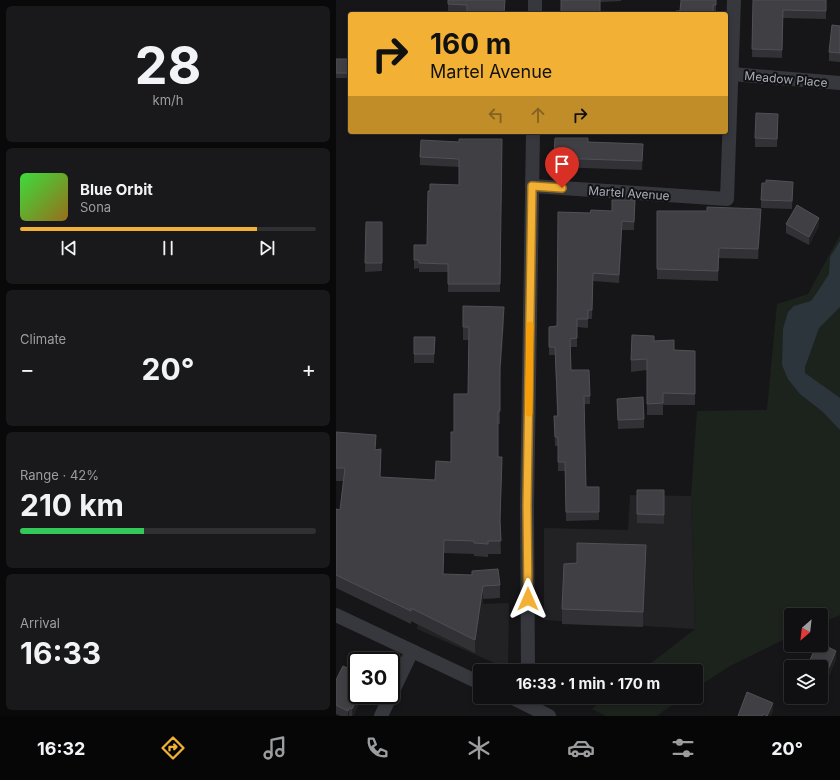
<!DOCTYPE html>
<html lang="en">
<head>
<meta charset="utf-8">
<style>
  body { margin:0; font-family:Inter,sans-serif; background:#19191b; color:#f1f3f6; height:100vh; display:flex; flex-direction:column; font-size:15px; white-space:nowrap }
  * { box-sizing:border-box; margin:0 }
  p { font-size:13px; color:#9c9d9f }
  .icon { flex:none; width:22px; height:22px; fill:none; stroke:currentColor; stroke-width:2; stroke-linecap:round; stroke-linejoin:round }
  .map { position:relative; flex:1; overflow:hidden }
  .details { display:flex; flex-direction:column; gap:6px; padding:6px; background:#09090a; width:336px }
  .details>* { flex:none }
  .hud { position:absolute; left:12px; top:12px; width:380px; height:122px; border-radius:4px; box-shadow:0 2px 6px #0003,0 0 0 1px #303032; background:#f2b134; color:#111; overflow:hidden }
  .needle { width:26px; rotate:208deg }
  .buttons { position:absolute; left:448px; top:608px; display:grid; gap:8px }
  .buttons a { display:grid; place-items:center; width:44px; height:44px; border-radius:4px; background:#101012; box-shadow:0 2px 6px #0003,0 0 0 1px #303032; font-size:20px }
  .speed { position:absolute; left:12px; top:652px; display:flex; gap:8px; font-size:20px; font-weight:700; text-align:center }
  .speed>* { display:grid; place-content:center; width:52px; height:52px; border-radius:50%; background:#101012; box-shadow:0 2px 6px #0003,0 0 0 1px #303032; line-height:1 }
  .speed .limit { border:2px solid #111; border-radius:6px; background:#fff; color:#111 }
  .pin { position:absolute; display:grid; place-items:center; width:34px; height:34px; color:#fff; margin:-41px -17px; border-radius:50% 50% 50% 0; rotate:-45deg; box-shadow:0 0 4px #0007 }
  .pin .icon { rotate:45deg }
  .me { position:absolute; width:44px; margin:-22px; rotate:0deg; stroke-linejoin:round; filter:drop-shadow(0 0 3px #0008) }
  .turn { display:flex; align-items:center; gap:14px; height:84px; padding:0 16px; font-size:18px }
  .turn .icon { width:52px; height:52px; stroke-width:2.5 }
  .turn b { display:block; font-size:28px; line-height:34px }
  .lanes { display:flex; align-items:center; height:38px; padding:0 16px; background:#0003; justify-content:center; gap:20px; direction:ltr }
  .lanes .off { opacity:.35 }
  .big { font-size:30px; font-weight:700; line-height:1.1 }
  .details .widget { flex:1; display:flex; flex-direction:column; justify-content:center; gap:6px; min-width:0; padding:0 14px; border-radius:6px; background:#19191b }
  .details .dial { align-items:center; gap:0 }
  .dial b { font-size:52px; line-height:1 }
  .song { display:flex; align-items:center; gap:12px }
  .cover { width:48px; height:48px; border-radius:6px; background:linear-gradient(135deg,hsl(120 70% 55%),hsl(40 70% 35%)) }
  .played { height:4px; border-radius:2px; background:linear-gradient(90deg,#f2b134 80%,#303032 80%) }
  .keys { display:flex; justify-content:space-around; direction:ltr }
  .heat { display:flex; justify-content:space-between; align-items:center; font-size:22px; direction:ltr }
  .charge { height:6px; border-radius:3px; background:linear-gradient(90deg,#34c759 42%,#303032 0) }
  .trip { position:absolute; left:137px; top:664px; width:230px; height:40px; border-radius:4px; background:#101012; box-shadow:0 2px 6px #0003,0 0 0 1px #303032; font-weight:700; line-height:40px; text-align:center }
  .menu { display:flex; height:64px; justify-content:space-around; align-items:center; background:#060607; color:#9c9d9f }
  .menu .icon { width:28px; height:28px }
  .menu .selected { color:#f2b134 }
  .menu b { font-size:18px; color:#f1f3f6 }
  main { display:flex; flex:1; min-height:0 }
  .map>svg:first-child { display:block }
  .built { fill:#222225 }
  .green { fill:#1c231d }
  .water { fill:#2c353c }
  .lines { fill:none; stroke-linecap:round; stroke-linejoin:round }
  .minor { stroke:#37383d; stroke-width:14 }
  .wall { fill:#323236 }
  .shaded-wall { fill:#212124 }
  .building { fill:#3f3f44; stroke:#4f5156 }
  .route-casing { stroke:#9d7322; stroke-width:10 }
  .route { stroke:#f2b134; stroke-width:7 }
  .slow { stroke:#f59e0b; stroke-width:7 }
  .labels { text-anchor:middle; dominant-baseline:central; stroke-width:4; stroke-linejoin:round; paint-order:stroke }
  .street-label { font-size:12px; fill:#a8adb8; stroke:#111113 }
</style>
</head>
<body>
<main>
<section class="details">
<div class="widget dial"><b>28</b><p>km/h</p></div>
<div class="widget">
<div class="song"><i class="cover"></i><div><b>Blue Orbit</b><p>Sona</p></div></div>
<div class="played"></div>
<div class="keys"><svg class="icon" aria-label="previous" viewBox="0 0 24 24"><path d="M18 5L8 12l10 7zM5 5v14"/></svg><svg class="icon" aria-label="pause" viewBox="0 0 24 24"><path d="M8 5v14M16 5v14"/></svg><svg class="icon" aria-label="next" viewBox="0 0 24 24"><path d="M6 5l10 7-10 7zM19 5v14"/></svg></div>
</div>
<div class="widget"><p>Climate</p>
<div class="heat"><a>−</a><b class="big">20°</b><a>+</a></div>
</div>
<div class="widget"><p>Range · 42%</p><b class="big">210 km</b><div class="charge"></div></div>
<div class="widget"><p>Arrival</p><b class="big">16:33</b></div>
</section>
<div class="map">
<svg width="504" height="716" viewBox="0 0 504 716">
  <rect width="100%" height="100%" fill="#161618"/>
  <g class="built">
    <polygon points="294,495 355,496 359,629 208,620 208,528 292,530"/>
    <polygon points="85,575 142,604 173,603 172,669 81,629"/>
  </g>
  <g class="green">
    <polygon points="504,235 504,615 485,623 485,615 455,615 455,636 394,666 360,688 360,671 305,671 359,629 355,496 361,411 431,410 441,304 472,294"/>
    <polygon points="271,697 347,697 321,716 270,716 256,709"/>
  </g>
  <polygon class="water" points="504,241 504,307 483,328 469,367 469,373 504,398 504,430 487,412 464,394 452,379 446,365 447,329 452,312 458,306 475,301 482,291 493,274 494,257"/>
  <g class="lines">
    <g class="minor">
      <polyline points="199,14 199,0"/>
      <polyline points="396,74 504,83"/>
      <polyline points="196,186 391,199 398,0"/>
      <polyline points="0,615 144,683"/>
      <polyline points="192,671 191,506 197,132"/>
      <polyline points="55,695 76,651"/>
      <polyline points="175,697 213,716"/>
      <polyline points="45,716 55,695"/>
    </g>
  </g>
  <g class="wall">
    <polygon points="112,0 169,0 131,13 112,12"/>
    <polygon points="225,0 285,0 285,1 264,2"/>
    <polygon points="380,0 380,13 344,11"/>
    <polygon points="417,0 490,0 490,19 447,18 446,58 416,57"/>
    <polygon points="504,26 504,62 493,61 493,52"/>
    <rect x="0" y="59" width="12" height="19"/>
    <polygon points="442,123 441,147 419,147 419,138"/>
    <polygon points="219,138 252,142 307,144 306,170 218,167"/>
    <polygon points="166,139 164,292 112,292 112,272 83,272 83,268 78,269 78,245 91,245 94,191 123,185 123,167 84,165 84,157 123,142"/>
    <polygon points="457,190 456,209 425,208 425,200"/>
    <polygon points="299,200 298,230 286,230 283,283 257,281 256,319 252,319 252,328 241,327 241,347 234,347 235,370 254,396 254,404 248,404 250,487 263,487 263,520 230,521 229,471 222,471 222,446 219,446 218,416 221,416 219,355 213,355 213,327 221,326 254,213 276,211"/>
    <polygon points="321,211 425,219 422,259 383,258 382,281 321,279"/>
    <polygon points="30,222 46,222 46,271 29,272"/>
    <polygon points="450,224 483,226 473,245 450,233"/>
    <polygon points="168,320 164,379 164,424 162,424 162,457 166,470 164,526 165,554 152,554 152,557 138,556 138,554 108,553 107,574 164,585 164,598 147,599 139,653 75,621 75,624 0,588 0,509 4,510 7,481 0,481 0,432 40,450 45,462 44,477 99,480 115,462 118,432 132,394 133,340 127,340 127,327"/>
    <polygon points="78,337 99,337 98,363 78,363"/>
    <polygon points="318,341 338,350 359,351 359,405 327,405 327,415 311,415 311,370 295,372 295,360"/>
    <polygon points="281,399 308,419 308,428 282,429"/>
    <polygon points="301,490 328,490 328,524 301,523"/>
    <polygon points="310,560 307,627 226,624 226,609"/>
    <polygon points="500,659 488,688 485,687 485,667"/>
    <polygon points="0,680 27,695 17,716 5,716 0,714"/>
  </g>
  <g class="shaded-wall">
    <polygon points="425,209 425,219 422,259 422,249"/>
    <polygon points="483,218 483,226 473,245 473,237"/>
    <polygon points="286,221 286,230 283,283 283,275"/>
    <polygon points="168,307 168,320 164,381 164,368"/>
    <polygon points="166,457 166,470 164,533 164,520"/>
    <polygon points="310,545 310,560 307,627 307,612"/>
    <polygon points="147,586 147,599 139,653 139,640"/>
    <polygon points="500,651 500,659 488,688 488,679"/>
    <polygon points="23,695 27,695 17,716 16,716 16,709"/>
    <polygon points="437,703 437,711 435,716 431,716"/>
    <polygon points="13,708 13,716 12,716 12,711"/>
  </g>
  <g class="building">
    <polygon points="112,0 169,0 168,14 131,14 131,5 112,4"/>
    <rect x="225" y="0" width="39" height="14"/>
    <polygon points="345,0 380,0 380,5 377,5 377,14 340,14 340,11 344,11"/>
    <polygon points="417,0 490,0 490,11 447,10 446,50 416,49"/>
    <polygon points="496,25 504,26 504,53 493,52"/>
    <rect x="0" y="59" width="12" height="14"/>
    <polygon points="420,113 442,114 441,139 419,138"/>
    <polygon points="219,138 252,138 252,142 307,144 306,161 218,158"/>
    <polygon points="123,139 166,139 164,284 112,284 112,264 83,263 83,260 78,260 78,245 91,245 92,191 94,191 94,184 123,185 123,159 84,157 85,140 123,142"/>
    <polygon points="430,180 457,182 456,201 425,200 426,183 430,183"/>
    <polygon points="276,200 299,200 298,222 286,221 283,275 257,273 256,310 252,310 252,319 241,319 241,338 234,339 235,370 253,370 254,396 248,396 250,487 263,487 263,512 230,512 229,462 222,462 222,437 219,437 218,416 222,416 219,347 213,347 213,327 221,326 222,212 254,213 255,210 276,211"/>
    <polygon points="461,205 483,218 473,237 450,224"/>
    <polygon points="371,207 425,209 422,249 383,248 382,271 321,269 321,211 371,211"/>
    <polygon points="30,222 46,222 46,263 29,263"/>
    <polygon points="127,306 168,307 164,368 164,411 162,412 162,457 166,457 164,520 165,541 152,541 152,544 138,543 138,541 108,540 107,574 136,575 136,571 162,569 164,585 147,586 139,640 75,608 75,611 0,575 0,509 4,510 9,468 0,468 0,432 40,435 39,450 45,449 44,477 99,480 100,461 115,462 115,432 118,432 118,394 132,394 133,327 127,327"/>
    <polygon points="296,335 318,336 318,341 338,340 338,350 359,351 359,394 327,393 327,403 311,404 311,359 295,360"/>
    <polygon points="78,337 99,337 98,354 78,354"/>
    <polygon points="307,397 308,419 282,420 281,399"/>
    <polygon points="301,490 328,490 328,515 301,514"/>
    <polygon points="241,543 310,545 307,612 226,609 228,564 241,563"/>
    <polygon points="488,645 500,651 488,679 485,678 485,667 471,667 480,646 486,649"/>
    <polygon points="7,666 21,672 21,695 23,695 16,709 13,708 12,711 0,705 0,680"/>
    <polygon points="411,692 437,703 431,716 427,714 427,716 402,716"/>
  </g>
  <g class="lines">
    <defs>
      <polyline id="route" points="192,599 191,506 196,186 226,188"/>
    </defs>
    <use href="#route" class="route-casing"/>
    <use href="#route" class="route"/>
    <polyline class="slow" points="193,413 194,325"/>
  </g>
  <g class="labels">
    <g class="street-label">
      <text transform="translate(450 79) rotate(5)">Meadow Place</text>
      <text transform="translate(293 193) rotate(4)">Martel Avenue</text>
    </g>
  </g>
</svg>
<div class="buttons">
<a><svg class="needle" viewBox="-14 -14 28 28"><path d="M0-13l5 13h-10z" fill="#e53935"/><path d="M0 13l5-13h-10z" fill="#9c9d9f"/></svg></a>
<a><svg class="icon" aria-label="layers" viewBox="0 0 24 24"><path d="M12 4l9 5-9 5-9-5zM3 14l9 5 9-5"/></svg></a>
</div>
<div class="speed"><div class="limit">30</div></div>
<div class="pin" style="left:226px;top:188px;background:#d93025"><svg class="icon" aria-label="arrive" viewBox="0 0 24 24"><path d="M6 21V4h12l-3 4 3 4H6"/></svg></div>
<svg class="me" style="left:192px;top:599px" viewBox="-20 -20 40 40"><path d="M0-17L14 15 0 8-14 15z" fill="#f2b134" stroke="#fff" stroke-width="4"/></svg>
<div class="trip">16:33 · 1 min · 170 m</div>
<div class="hud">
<div class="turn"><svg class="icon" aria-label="right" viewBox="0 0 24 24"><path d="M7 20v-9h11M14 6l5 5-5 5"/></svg><div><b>160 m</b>Martel Avenue</div></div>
<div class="lanes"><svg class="icon off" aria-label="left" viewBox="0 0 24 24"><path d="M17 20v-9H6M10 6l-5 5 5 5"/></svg><svg class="icon off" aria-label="ahead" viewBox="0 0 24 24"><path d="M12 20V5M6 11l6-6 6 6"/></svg><svg class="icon" aria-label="right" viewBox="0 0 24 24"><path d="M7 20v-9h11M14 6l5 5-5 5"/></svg></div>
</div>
</div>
</main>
<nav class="menu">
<b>16:32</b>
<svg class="icon selected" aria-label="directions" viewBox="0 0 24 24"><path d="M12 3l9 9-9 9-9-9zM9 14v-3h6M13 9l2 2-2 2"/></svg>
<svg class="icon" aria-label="music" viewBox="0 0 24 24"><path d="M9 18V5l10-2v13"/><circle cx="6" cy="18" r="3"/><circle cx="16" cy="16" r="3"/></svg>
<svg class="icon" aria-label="phone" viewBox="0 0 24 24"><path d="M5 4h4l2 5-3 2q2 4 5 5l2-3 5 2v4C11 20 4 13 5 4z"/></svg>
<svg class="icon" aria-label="climate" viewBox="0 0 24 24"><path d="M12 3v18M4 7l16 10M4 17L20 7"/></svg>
<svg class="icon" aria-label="car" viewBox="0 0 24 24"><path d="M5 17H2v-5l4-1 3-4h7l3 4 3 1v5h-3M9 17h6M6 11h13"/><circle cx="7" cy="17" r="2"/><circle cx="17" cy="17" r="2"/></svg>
<svg class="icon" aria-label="filters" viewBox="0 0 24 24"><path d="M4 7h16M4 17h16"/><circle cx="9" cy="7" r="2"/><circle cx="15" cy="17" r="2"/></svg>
<b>20°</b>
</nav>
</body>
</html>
